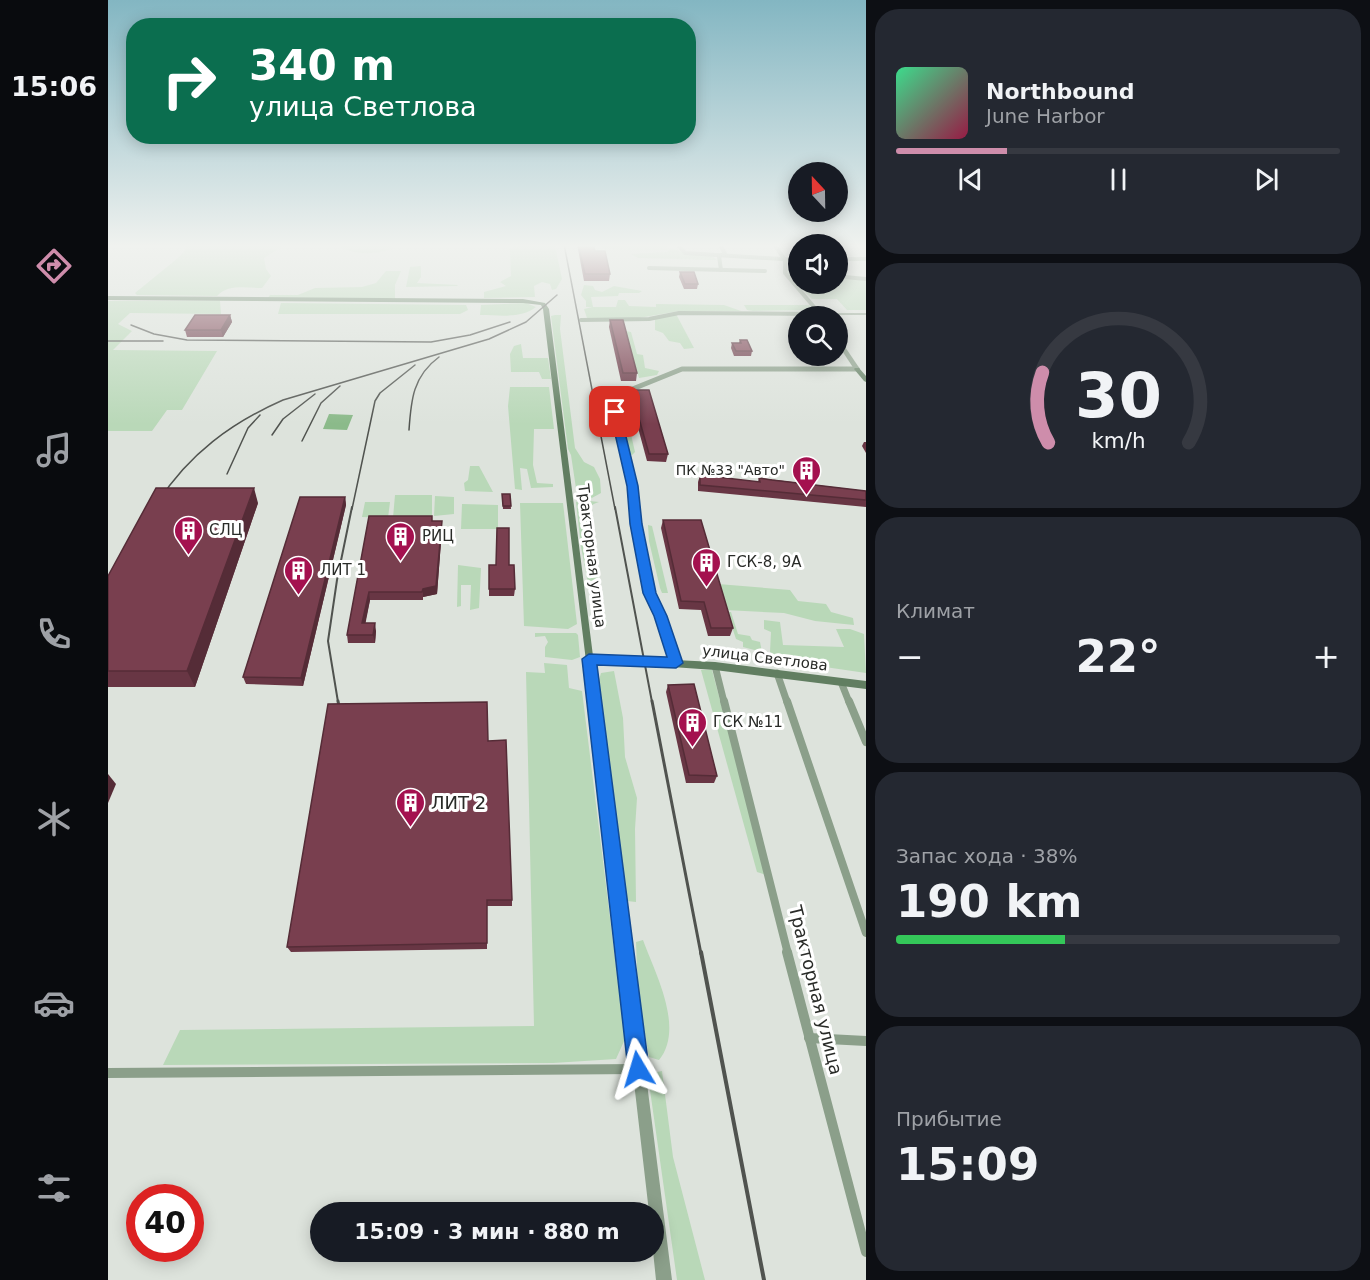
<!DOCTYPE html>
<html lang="ru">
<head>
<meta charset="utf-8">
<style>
  body { margin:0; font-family:"DejaVu Sans",sans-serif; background:#242831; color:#f1f3f6; height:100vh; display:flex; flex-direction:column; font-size:22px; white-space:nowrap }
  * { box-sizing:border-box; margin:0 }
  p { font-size:20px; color:#9ea1a6 }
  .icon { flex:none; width:33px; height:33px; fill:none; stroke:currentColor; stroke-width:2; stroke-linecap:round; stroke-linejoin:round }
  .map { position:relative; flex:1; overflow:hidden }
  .side { display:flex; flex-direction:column; gap:9px; padding:9px; background:#0d0f14; width:504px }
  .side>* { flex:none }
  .hud { position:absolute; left:18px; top:18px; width:570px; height:126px; border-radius:24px; box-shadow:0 3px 15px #0003; background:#0b6e4f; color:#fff; overflow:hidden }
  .needle { width:39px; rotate:338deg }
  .buttons { position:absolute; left:680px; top:162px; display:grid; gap:12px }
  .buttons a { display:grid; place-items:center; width:60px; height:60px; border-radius:50%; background:#171b24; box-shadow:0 3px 15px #0003; font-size:30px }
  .speed { position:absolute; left:18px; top:1184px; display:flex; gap:12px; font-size:30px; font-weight:700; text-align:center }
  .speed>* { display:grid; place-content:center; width:78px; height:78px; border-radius:50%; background:#171b24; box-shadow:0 3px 15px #0003; line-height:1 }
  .speed .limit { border:9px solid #d22; background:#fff; color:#111 }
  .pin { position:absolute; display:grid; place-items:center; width:51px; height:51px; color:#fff; margin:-26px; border-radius:12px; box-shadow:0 3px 9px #0006 }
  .me { position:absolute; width:66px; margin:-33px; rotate:353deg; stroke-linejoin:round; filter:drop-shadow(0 0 4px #0008) }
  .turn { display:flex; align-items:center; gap:21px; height:126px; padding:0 24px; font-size:27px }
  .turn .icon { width:78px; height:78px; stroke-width:2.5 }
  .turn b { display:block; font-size:42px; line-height:51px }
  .big { font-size:45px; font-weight:600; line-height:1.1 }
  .side .widget { flex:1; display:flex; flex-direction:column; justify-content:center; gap:9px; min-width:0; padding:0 21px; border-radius:24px; background:#242831 }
  .side .dial { align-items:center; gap:0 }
  .dial svg { height:156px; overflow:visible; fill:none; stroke:#363941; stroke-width:7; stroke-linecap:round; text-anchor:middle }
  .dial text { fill:#f1f3f6; stroke:none }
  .song { display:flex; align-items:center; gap:18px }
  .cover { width:72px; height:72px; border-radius:9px; background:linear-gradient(135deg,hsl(150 70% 55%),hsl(340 70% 35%)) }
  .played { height:6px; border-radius:3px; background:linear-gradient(90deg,#ce8dab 25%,#363941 25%) }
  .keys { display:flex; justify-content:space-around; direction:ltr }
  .heat { display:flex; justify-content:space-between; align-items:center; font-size:33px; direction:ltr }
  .charge { height:9px; border-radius:4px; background:linear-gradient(90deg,#34c759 38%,#363941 0) }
  .trip { position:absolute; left:202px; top:1202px; width:354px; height:60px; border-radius:30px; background:#171b24; box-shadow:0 3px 15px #0003; font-weight:600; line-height:60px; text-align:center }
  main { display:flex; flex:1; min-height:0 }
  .tabs { display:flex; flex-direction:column; width:108px; justify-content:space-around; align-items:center; background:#090b0e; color:#9ea1a6 }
  .tabs .icon { width:42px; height:42px }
  .tabs .current { color:#ce8dab }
  .tabs b { font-size:27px; color:#f1f3f6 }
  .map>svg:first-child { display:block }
  .green { fill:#b9d8b8 }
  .water { fill:#8bba8a }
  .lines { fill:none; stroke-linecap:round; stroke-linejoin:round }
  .minor-far4 { stroke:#8b9f8a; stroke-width:4 }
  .minor-far3 { stroke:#8b9f8a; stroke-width:5 }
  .minor-far2 { stroke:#8b9f8a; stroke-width:7 }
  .minor-far1 { stroke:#8b9f8a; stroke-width:8 }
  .minor { stroke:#8b9f8a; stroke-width:10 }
  .tertiary { fill:#8b9f8a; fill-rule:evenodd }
  .secondary { fill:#617e61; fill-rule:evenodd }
  .rail-far3 { stroke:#50534f; stroke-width:1.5 }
  .rail-far2 { stroke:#50534f; stroke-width:2 }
  .rail-far1 { stroke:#50534f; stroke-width:3 }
  .rail { stroke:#50534f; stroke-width:4 }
  .wall { fill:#683644 }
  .shaded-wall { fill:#552c37 }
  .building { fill:#793f4f; stroke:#552c37; stroke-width:1.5 }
  .route { fill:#1a73e8; stroke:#114b97; stroke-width:1.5 }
  .labels { text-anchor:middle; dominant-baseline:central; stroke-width:6; stroke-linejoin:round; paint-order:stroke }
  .far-poi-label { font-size:14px; fill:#292b28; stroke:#fff; text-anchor:end }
  .poi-label { font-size:15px; fill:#292b28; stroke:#fff; text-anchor:start }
  .street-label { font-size:15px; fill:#292b28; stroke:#fff }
  .near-poi-label { font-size:18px; fill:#292b28; stroke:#fff; text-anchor:start }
  .near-street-label { font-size:18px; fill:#292b28; stroke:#fff }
</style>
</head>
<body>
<main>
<nav class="tabs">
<b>15:06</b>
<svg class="icon current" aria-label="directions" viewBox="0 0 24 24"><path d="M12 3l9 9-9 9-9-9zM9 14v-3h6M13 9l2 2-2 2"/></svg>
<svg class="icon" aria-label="music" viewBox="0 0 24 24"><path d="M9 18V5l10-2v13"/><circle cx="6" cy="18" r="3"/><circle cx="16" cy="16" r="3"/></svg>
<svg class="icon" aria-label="phone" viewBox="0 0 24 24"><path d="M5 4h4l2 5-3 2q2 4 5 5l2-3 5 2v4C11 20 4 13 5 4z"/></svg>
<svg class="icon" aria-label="climate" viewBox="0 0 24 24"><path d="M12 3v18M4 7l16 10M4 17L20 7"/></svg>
<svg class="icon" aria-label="car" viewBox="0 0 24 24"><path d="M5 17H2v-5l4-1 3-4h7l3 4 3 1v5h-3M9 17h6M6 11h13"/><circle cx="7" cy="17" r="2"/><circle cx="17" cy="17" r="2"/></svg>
<svg class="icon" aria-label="filters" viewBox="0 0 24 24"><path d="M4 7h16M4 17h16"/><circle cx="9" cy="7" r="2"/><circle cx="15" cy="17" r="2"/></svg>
</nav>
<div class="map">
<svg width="758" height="1280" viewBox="0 0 758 1280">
  <rect width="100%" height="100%" fill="#dde3dc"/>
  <g class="green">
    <path d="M78,244H178L156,258L158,269L163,276L154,288C138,288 120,284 109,296L29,295L27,293L70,258L78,249Z"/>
    <path d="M233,244H283V249C265,255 251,255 233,248Z"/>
    <polygon points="421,244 462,244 462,247 447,246 454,279 448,289 444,290 442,284 434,282 426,286 427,297 376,298 376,292 398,286 392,282 403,276 402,250 404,247"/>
    <polygon points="494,244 558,244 560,250 494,249"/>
    <path d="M563,249H567C579,258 600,250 609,260L530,258L523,254L559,252Z"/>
    <polygon points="690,262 690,284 729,284 729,275 758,279 758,310 739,310 729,299 704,299 680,275 679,271 682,263"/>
    <polygon points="313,266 313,277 309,283 350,285 349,286 298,287 302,267"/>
    <polygon points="278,271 293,271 287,285 287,299 160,298 162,295 190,295 207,288 254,287 268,283"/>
    <polygon points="476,285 485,286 487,290 494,292 506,286 534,291 531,293 511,293 510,296 483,297 485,307 508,307 510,300 517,300 521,306 548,307 548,304 616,305 633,311 571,311 531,318 479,318 476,309 484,307 478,307 478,301 473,295"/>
    <polygon points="0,301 112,301 113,314 22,313 10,324 24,331 5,350 109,351 74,410 59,410 44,431 0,431"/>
    <polygon points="173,303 358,305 360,310 352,314 170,314"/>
    <path d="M418,303L428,307C412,319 392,315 372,315L373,305Z"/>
    <polygon points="636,305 701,305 706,310 645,311 639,310"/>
    <polygon points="568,314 586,348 576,349 572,343 561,341 555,333 547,330 547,319"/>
    <polygon points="447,315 453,315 452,329 467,448 476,462 486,467 492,479 493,493 482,499 472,499 469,495 463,455 460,449 444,324 443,316"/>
    <polygon points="517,331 523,332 529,354 535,355 537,368 551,371 549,375 531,378"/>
    <polygon points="413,344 415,358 440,358 443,379 434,379 431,372 403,372 402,354 406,346"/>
    <polygon points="402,387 441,387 446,429 426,429 425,465 429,483 445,484 445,487 423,488 419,469 412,468 414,490 407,489 400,406"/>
    <path d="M512,399H515L527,452L524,455H521C517,439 505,414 512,399Z"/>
    <polygon points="362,466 371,466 385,492 357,491 356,483 360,480"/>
    <polygon points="287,495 324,495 324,519 285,518"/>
    <polygon points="327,496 346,497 346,514 326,516"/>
    <path d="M472,500L491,502C481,505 480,509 480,519L499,626L488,624L473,547L468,502Z"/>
    <polygon points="257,502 282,502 280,518 254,517"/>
    <polygon points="412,503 455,503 469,624 460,629 416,626"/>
    <polygon points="354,504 390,505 390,529 353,529"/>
    <polygon points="540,525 544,526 560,593 554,593 552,588 541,541"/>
    <polygon points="350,565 373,568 371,608 362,610 363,585 353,585 353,606 349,607"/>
    <polygon points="610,584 682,590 690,601 718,604 723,612 745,618 746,625 707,621 676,613 617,610"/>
    <polygon points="619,612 623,612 630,634 642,636 644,640 652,642 654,652 635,647 635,642 628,639"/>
    <polygon points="656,620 672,622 675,645 736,647 728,629 742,629 756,634 758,673 669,660 662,652 663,632 656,629"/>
    <polygon points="427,633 468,633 470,635 472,657 464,660 437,657 437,647 440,642 437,636 427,637"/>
    <polygon points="436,663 459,665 461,688 474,691 517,1039 508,1059 445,1063 55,1065 72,1030 426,1026 418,672 437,673"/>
    <polygon points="593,670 604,670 658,875 649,872"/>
    <polygon points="506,671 515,718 517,757 529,798 527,829 528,902 519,901 491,680 493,673"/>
    <path d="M535,940C547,973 577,1028 551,1060L541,1057L530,993L528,942Z"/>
    <polygon points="554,1071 565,1157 597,1280 569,1280 541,1083 549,1072"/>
  </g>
  <polygon class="water" points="221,414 245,415 239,430 215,429"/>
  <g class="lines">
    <g class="minor-far4">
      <polyline points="569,244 577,253 690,260"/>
      <polyline points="612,244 617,254 611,256 613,270"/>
      <polyline points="666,244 677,260"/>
      <polyline points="729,259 758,259"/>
      <polyline points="677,260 677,273 712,314"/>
      <polyline points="541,268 657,271"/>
      <polyline points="731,274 737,277 758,279"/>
      <polyline points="473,320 541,319 571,313 712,314"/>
    </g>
    <path class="minor-far3" d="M527,509C524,472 508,437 508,400L522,390L574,369H749"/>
    <g class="minor-far2">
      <polyline points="527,507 542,593 553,616 568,662"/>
      <polyline points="607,666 616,702"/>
      <polyline points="669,673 679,702"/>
      <polyline points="733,682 741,702"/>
    </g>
    <g class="minor-far1">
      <polyline points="616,701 680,954"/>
      <polyline points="679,701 758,933"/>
      <polyline points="741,701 758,742"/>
    </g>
    <g class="minor">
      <polyline points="679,952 758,1252"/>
      <polyline points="701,1038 758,1041"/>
      <polyline points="0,1073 530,1069"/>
    </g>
    <g class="tertiary">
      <polygon points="712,313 758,313 758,315 710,315 710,313"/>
      <polygon points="729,337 731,338 752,369 751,370 746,369 729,343"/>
      <polygon points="481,656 484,657 485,659 564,1280 548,1280 545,1251 546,1212 541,1212 477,659 478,657"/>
    </g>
    <g class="secondary">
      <polygon points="0,296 415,299 437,303 441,309 485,656 607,662 758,681 758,689 607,670 478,661 435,309 433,305 415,303 0,300"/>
      <polygon points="747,368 751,368 758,376 758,382 756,381 746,369"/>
    </g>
    <g class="rail-far3">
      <polyline points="456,244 507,509"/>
      <polyline points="23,325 46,334 79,340 323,342 362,335 402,322"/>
      <polyline points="0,341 55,341"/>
      <path d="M301,430C303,400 305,376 331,357"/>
      <polyline points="164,435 175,419 207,394"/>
      <polyline points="194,441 213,403 232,386"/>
      <polyline points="119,474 140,428 152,415"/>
      <path d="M50,502C81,454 123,423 175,400L381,339L418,322L449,295"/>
      <polyline points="244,509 267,401 272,393 307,365"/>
    </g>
    <g class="rail-far2">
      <polyline points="507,507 544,702"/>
      <polyline points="230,702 220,641 229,580 244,507"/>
    </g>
    <g class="rail-far1">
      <polyline points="230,701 232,712"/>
      <polyline points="544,701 593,954"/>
    </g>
    <polyline class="rail" points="593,952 656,1280"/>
  </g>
  <g class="wall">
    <polygon points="469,244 485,244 487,251 502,274 501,281 476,281"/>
    <polygon points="572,272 590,284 589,289 576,289 571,277"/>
    <polygon points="122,315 124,322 115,337 79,337 77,330"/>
    <polygon points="502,320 529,373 528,381 513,381 501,327"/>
    <polygon points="632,340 644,351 643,356 626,356 623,348 624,343 631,343"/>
    <polygon points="523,390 560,454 558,462 539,461 522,398"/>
    <polygon points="756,442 758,442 758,453 754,446"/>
    <polygon points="592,475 650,482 651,478 758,491 758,507 590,491 590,482"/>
    <polygon points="394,494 402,494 403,509 395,509"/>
    <polygon points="237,497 238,505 195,686 138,684 135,677"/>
    <polygon points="150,503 87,687 0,687 0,576"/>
    <polygon points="261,516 324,521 334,529 329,594 315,597 315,600 262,600 257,623 268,631 267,643 240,643 239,635"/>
    <polygon points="555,520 625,628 622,636 600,636 593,610 571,609 553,528"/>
    <polygon points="381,565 401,565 407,589 406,596 381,596"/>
    <polygon points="627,651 639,657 638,660 627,659 626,654"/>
    <polygon points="560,685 609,776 606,783 578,783 558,692"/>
    <polygon points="380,741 404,900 404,906 379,906 379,949 183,952 179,947"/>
  </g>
  <g class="shaded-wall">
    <polygon points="122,315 124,322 115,337 113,330"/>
    <polygon points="146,488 150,503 87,687 79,671"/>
    <polygon points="237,497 238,505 195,686 193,678"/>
    <polygon points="334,521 334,529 329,594 315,597 315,600 315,589"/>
    <polygon points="261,592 262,600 256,631 254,623"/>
    <polygon points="267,623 268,631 267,643 265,635"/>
    <polygon points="0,774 8,784 0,803"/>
  </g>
  <g class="building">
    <polygon points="470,244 485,244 487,251 497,251 502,274 477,274"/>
    <polygon points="572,272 586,272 590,284 577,284"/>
    <polygon points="87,315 122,315 113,330 77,330"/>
    <polygon points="502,320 515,320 529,373 515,373"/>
    <polygon points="632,340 639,340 644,351 628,351 624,343 633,343"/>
    <polygon points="523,390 541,390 560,454 541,454"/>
    <polygon points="592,475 652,482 651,478 664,480 758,491 758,500 592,485"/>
    <polygon points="48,488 146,488 79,671 0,671 0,576"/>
    <polygon points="394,494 402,494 403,506 395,506"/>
    <polygon points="192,497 237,497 193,678 135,677"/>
    <polygon points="261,516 324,516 324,521 334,521 328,586 315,589 314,592 261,592 254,623 267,623 265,635 239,635"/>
    <polygon points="555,520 593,520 625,628 603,628 596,602 573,601"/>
    <polygon points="389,528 401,528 401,565 406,565 407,589 381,589 381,565 388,565"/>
    <polygon points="627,651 638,652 639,657 628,657"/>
    <polygon points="586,684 609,776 581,775 560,685"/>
    <polygon points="379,702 380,741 398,740 404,900 379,900 379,943 179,947 220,704"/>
  </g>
  <linearGradient id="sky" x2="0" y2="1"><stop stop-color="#83b6c2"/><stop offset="0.58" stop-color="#f0f2ef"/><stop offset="1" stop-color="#f0f2ef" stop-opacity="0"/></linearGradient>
  <rect width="758" height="424" fill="url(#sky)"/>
  <polygon class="route" points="507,409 512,412 530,486 534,524 548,593 559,616 575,663 568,668 489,665 541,1069 538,1077 530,1080 523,1077 520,1069 474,659 481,654 559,657 546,616 535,593 522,524 519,486 502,412"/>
  <defs>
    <symbol id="building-pin" viewBox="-11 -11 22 30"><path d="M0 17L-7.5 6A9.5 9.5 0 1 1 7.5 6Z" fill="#a4114f" stroke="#fff"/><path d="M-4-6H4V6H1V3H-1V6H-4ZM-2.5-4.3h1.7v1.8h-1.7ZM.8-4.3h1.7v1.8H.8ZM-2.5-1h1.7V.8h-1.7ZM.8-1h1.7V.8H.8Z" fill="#fff"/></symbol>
  </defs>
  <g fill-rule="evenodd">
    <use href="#building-pin" x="682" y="454" width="33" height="45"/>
    <use href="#building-pin" x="64" y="514" width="33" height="45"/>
    <use href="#building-pin" x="276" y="520" width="33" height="45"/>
    <use href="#building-pin" x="582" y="546" width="33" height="45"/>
    <use href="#building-pin" x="174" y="554" width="33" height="45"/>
    <use href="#building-pin" x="568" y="706" width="33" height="45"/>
    <use href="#building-pin" x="286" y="786" width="33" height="45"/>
  </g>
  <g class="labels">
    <g class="far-poi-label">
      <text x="677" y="470">ПК №33 "Авто"</text>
    </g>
    <g class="poi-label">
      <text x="101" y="530">СЛЦ</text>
      <text x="314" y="536">РИЦ</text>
      <text x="619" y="562">ГСК-8, 9А</text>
      <text x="212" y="570">ЛИТ 1</text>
      <text x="605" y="722">ГСК №11</text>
    </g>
    <g class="street-label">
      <text transform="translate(484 556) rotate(83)">Тракторная улица</text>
      <text transform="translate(657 658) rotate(7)">улица Светлова</text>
    </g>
    <g class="near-poi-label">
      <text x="323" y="802">ЛИТ 2</text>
    </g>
    <g class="near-street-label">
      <text transform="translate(708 990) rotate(76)">Тракторная улица</text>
    </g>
  </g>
</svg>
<div class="buttons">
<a><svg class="needle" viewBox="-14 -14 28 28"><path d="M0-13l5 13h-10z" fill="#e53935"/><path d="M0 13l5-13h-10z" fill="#9ea1a6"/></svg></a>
<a><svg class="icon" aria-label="sound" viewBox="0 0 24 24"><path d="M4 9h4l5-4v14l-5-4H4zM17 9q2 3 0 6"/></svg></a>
<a><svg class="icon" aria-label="search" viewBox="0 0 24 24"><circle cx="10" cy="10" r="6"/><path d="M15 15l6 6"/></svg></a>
</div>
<div class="speed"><div class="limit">40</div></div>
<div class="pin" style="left:507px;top:412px;background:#d93025"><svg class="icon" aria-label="arrive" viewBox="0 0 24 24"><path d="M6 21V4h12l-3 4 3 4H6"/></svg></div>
<svg class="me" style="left:530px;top:1069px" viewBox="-20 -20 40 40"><path d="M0-17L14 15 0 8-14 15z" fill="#1a73e8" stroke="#fff" stroke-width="4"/></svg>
<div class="trip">15:09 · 3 мин · 880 m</div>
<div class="hud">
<div class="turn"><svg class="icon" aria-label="right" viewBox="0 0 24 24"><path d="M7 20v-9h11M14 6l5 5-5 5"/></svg><div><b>340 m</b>улица Светлова</div></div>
</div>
</div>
<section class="side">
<div class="widget">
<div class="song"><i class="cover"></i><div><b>Northbound</b><p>June Harbor</p></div></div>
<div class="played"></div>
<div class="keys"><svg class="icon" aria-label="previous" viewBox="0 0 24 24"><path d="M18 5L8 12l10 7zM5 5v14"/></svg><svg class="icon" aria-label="pause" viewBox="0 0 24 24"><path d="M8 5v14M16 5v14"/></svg><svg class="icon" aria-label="next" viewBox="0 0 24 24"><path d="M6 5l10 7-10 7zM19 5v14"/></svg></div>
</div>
<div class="widget dial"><svg viewBox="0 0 100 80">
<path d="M14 69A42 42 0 1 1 86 69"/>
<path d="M14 69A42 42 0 0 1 11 33" stroke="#ce8dab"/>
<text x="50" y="56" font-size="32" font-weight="700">30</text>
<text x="50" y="72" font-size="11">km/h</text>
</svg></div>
<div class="widget"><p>Климат</p>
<div class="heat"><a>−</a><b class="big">22°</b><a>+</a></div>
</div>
<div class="widget"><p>Запас хода · 38%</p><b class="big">190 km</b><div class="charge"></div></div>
<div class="widget"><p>Прибытие</p><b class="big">15:09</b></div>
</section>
</main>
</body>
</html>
